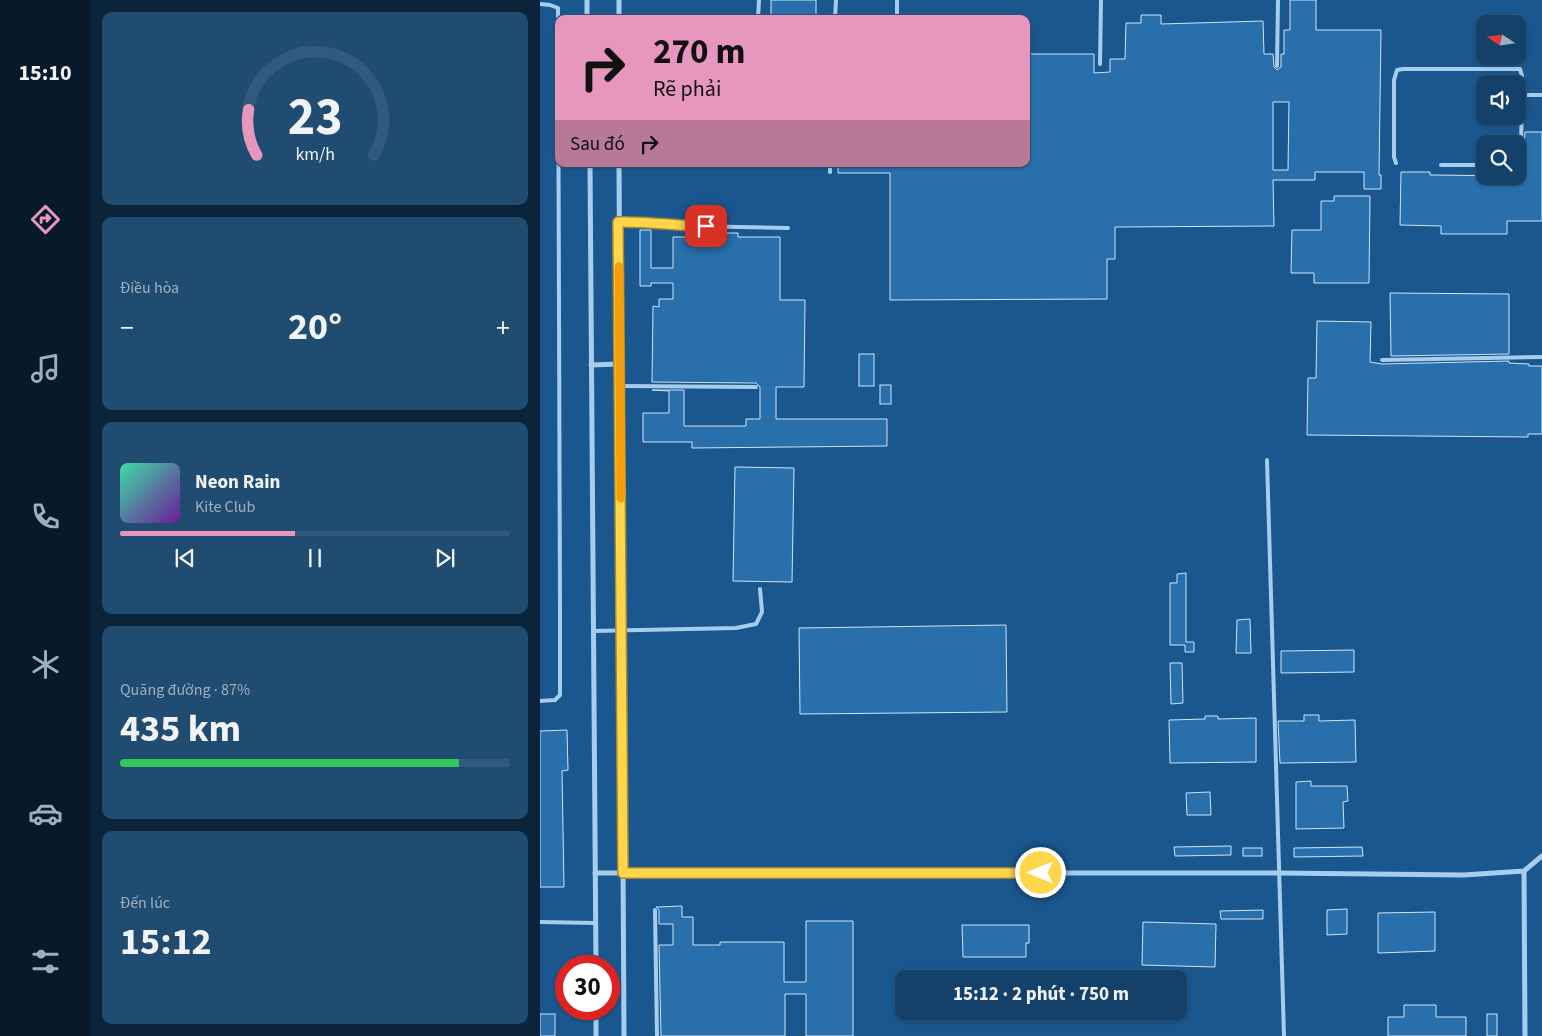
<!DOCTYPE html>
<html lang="vi">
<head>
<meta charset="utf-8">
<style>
  body { margin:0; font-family:"Source Sans 3",sans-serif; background:#214c72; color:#f1f3f6; height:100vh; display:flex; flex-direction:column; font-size:19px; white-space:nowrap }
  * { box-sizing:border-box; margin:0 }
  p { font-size:16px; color:#9dafc1 }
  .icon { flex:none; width:28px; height:28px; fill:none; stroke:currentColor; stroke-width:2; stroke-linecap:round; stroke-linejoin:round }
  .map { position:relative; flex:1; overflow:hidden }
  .drawer { display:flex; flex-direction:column; gap:12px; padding:12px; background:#0b243a; width:450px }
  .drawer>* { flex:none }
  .top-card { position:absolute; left:15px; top:15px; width:475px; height:152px; border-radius:10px; box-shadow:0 1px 4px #0004,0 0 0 1px #335a7e; background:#e797bd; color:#111; overflow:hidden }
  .needle { width:32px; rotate:283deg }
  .controls { position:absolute; left:936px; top:15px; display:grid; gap:10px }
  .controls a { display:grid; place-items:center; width:50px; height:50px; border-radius:10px; background:#14416a; box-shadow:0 1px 4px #0004,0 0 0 1px #335a7e; font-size:25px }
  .speed { position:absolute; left:15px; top:955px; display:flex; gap:10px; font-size:25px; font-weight:700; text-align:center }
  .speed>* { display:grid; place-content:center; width:65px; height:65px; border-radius:50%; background:#14416a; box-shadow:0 1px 4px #0004,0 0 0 1px #335a7e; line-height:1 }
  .speed .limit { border:8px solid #d22; background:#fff; color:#111 }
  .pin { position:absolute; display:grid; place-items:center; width:42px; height:42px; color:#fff; margin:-21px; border-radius:10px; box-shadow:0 2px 8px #0006 }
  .me { position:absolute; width:55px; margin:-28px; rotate:270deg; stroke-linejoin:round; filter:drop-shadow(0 0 4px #0008) }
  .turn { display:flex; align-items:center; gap:18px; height:105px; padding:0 15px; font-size:22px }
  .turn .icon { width:65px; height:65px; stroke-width:2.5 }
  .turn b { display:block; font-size:35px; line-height:42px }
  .then { display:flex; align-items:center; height:48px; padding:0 15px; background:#0003; gap:10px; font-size:19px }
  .big { font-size:38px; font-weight:700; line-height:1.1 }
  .drawer .tile { flex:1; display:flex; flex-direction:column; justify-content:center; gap:8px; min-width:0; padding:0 18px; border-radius:10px; background:#214c72 }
  .drawer .dial { align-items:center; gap:0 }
  .dial svg { height:130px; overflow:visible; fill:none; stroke:#335a7e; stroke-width:7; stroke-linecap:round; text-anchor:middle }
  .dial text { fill:#f1f3f6; stroke:none }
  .song { display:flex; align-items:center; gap:15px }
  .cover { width:60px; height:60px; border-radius:8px; background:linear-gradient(135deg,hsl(160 70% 55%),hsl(280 70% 35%)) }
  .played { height:5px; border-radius:2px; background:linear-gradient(90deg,#e797bd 45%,#335a7e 45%) }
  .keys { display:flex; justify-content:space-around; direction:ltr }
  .heat { display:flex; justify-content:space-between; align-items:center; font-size:28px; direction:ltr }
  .charge { height:8px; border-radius:4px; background:linear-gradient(90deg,#34c759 87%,#335a7e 0) }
  .trip { position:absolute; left:355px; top:970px; width:292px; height:50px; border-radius:10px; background:#14416a; box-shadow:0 1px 4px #0004,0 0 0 1px #335a7e; font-weight:700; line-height:50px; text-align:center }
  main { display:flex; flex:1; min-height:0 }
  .dock { display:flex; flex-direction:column; width:90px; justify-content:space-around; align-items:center; background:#081a2a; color:#9dafc1 }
  .dock .icon { width:35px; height:35px }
  .dock .active { color:#e797bd }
  .dock b { font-size:22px; color:#f1f3f6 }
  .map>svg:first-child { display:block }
  .building { fill:#286fac; stroke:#cde5fa; fill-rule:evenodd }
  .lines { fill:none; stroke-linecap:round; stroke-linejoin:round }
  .service { stroke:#a6cdee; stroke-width:4 }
  .minor { stroke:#a6cdee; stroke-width:5 }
  .route-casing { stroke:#a68a30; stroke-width:12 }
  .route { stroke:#ffd54a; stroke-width:9 }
  .slow { stroke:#f59e0b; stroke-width:9 }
</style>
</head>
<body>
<main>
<nav class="dock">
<b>15:10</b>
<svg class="icon active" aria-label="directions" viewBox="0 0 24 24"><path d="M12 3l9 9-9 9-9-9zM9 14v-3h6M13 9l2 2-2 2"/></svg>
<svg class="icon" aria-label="music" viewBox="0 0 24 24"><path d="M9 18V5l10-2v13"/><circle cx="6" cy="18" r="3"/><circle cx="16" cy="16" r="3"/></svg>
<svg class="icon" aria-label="phone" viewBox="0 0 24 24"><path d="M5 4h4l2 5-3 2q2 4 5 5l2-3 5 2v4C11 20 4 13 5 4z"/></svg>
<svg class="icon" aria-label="climate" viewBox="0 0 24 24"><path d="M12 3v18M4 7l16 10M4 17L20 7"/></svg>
<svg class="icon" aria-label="car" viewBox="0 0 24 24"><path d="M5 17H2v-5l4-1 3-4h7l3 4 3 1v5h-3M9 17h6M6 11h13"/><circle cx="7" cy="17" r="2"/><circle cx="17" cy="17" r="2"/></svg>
<svg class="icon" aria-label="filters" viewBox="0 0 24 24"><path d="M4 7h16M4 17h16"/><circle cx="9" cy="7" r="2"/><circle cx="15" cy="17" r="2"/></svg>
</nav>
<section class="drawer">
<div class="tile dial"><svg viewBox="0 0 100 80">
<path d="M14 69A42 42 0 1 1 86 69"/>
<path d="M14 69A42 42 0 0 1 9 41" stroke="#e797bd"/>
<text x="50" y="56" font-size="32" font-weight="700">23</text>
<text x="50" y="72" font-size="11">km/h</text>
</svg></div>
<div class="tile"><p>Điều hòa</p>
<div class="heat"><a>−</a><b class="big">20°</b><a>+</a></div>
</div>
<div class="tile">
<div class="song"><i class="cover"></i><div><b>Neon Rain</b><p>Kite Club</p></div></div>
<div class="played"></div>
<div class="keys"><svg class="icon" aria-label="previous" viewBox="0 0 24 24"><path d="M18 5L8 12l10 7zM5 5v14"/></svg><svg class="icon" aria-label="pause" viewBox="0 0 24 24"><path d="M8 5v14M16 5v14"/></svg><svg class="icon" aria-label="next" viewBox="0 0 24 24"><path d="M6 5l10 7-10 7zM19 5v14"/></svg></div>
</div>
<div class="tile"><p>Quãng đường · 87%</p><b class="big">435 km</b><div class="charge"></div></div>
<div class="tile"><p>Đến lúc</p><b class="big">15:12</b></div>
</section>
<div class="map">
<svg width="1002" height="1036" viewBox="0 0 1002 1036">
  <rect width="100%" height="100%" fill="#1a578e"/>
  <g class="building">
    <rect x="231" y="0" width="45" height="19"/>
    <path d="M750,0H776V30H841L839,175H841V189H824V172H775V180H733L734,226L575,227V259H567V299L350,300V173H298V164H486V54H554V73L570,72V59H585L586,23H601V15H621V24L723,21L724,54H733L734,67L737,70L741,67V54H744V30H750ZM733,102H749L748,170H733Z"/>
    <polygon points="985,132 1002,132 1002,221 967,221 967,234 901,234 901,226 860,225 861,172 890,172 890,175 982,176"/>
    <polygon points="794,196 830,196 829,283 774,283 774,273 751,273 752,230 781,230 781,201 794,201"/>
    <polygon points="100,230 111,230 111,268 133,268 133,237 176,237 176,233 198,233 198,237 240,237 240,300 265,300 264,387 236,387 236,419 347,419 347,446 152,448 152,442 103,442 103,413 129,413 129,391 112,390 144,390 144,426 206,426 206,419 220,419 220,387 216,383 112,382 113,306 119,307 119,299 133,299 133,283 111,283 111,286 100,286"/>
    <polygon points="850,293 969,294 969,354 851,356"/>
    <polygon points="777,321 831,322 830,362 842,364 969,361 969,363 989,364 989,366 1002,366 1002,434 988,434 988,437 767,435 768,378 776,378"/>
    <rect x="319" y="354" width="15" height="32"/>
    <rect x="340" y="385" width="11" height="19"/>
    <polygon points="195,467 254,468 252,582 193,581"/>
    <polygon points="646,573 646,642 654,642 654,652 645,652 645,645 630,645 630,583 637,583 637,574"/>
    <polygon points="710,619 711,653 696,653 697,620"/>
    <polygon points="466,625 467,712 260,714 259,628"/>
    <polygon points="814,650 814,672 741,673 741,651"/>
    <polygon points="630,663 642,663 643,703 631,704"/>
    <polygon points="764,715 779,715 779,721 815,720 816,762 740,763 738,721 764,721"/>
    <polygon points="665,716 678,716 678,719 716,718 716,762 630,763 629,720 665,719"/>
    <polygon points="27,730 28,770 22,771 24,887 0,887 0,731"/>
    <polygon points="771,781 771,786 807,786 808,801 803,802 804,828 756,829 756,782"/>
    <polygon points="670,792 671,815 647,815 646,793"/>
    <polygon points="691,846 691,855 635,856 634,847"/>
    <polygon points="822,847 823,856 754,857 754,848"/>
    <rect x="703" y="848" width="19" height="8"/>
    <polygon points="142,906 142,917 153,917 153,945 180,945 180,942 244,942 244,982 266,982 266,921 313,921 313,1036 266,1036 266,994 245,994 245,1036 121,1036 119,945 133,945 133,924 119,924 119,910 116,907"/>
    <polygon points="807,909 807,934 787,935 787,910"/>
    <polygon points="723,910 723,919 681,919 680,911"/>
    <polygon points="895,912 895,951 838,953 838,913"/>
    <polygon points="603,922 676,924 675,967 602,965"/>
    <polygon points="422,925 489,925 489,943 486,943 486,957 423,957"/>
    <polygon points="864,1005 896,1005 896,1017 926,1017 926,1036 848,1036 848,1017 864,1017"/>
    <rect x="0" y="1014" width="15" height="22"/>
    <rect x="947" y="1014" width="10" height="22"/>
  </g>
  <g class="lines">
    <g class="service">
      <polyline points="357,0 357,19"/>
      <polyline points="0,4 10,5 18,8 18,15 20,606 20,695 15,700 0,701"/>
      <polyline points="218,19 219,0"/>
      <polyline points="295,19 296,0"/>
      <polyline points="560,64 561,0"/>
      <polyline points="737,66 738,0"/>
      <polyline points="978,162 981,145 982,95"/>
      <polyline points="856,163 854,157 854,80 857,70 863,69 980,69 982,76 982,95 1002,95"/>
      <polyline points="901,165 945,165"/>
      <polyline points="290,172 290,164"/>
      <polyline points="78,222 99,222 148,226 248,228"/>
      <polyline points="842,360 1002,357"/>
      <polyline points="80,386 216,387"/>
      <polyline points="727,460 744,1036"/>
      <polyline points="53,631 196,628 216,624 222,612 220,589"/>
      <polyline points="115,910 117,1036"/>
      <polyline points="0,922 55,923"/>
    </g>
    <g class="minor">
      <polyline points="47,0 47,19"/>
      <polyline points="79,19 79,0"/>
      <polyline points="50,164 56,966"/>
      <polyline points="79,164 84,1036"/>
      <polyline points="51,365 80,364"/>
      <polyline points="984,871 985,1036"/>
      <polyline points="55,873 739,873 924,875 984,871 1002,856"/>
      <polyline points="56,1009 56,1036"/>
    </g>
  </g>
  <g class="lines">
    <defs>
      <path id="route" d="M166,226C137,226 108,221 78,222L83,873H501"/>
    </defs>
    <use href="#route" class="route-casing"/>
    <use href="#route" class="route"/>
    <polyline class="slow" points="79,267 81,498"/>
  </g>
</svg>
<div class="controls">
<a><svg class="needle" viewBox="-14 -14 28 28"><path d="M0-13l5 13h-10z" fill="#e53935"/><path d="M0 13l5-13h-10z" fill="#9dafc1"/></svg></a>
<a><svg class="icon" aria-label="sound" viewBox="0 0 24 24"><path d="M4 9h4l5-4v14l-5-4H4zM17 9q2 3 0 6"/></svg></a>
<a><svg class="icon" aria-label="search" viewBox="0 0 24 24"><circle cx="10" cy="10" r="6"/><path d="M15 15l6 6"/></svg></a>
</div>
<div class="speed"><div class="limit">30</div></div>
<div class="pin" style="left:166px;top:226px;background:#d93025"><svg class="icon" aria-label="arrive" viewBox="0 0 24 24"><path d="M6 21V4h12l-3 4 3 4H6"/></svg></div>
<svg class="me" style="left:501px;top:873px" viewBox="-20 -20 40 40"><circle r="17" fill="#ffd54a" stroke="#fff" stroke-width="3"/><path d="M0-11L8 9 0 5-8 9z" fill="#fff"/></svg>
<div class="trip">15:12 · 2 phút · 750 m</div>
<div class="top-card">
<div class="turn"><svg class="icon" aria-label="right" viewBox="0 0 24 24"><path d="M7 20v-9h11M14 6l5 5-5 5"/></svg><div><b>270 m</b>Rẽ phải</div></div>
<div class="then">Sau đó<svg class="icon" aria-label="right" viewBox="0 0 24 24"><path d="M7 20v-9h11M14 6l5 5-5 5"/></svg></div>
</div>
</div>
</main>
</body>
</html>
